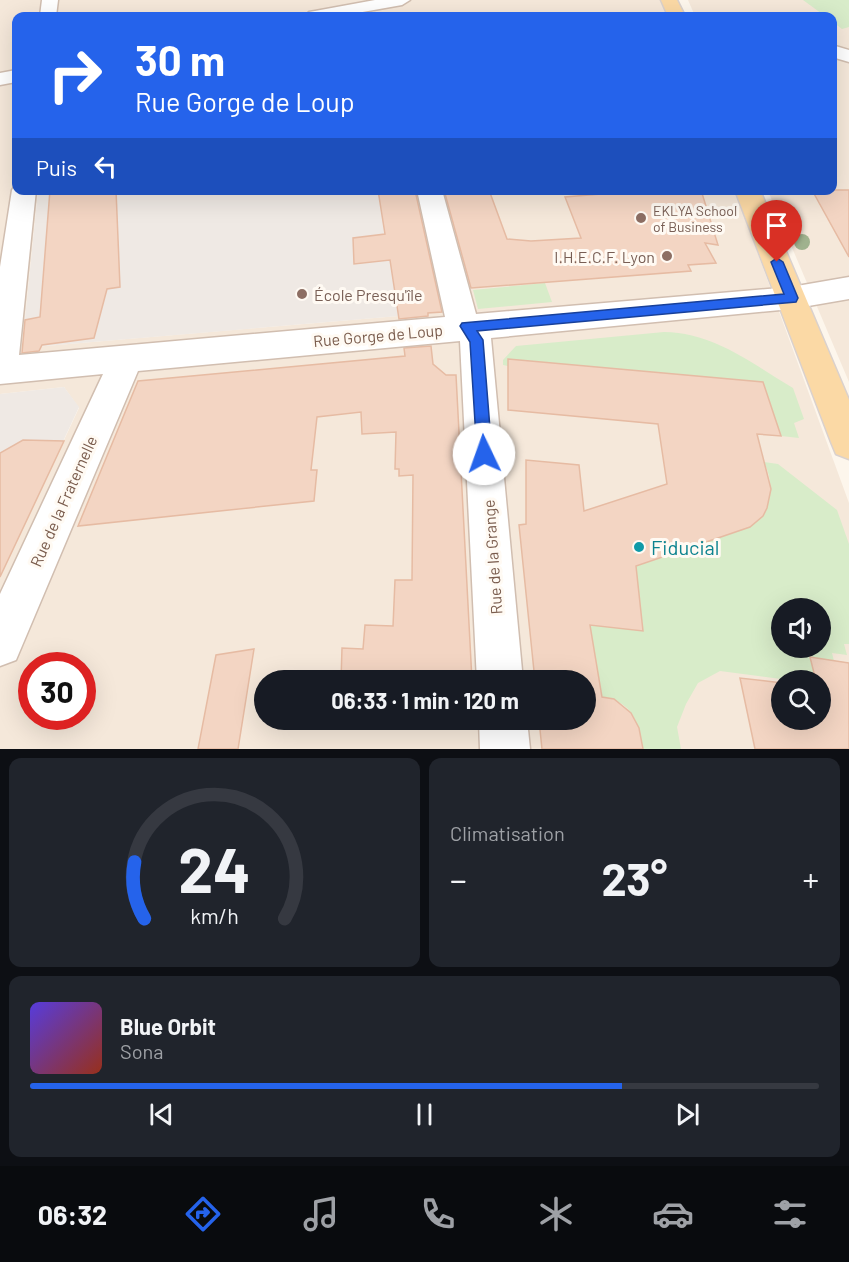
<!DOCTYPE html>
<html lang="fr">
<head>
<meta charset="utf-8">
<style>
  body { margin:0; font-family:Barlow,sans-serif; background:#20242c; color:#f1f3f6; height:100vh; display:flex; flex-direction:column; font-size:22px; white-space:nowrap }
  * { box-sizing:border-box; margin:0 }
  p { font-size:20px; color:#9ea1a6 }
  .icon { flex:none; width:33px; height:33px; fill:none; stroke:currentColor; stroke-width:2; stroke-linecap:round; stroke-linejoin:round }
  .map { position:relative; height:749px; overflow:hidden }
  .sheet { display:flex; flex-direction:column; gap:9px; padding:9px; background:#0d0f14; flex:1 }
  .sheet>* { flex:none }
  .guide { position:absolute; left:12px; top:12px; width:825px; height:183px; border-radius:12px; box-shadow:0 6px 24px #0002; background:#2563eb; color:#fff; overflow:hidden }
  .buttons { position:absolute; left:771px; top:598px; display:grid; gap:12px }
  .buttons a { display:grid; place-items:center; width:60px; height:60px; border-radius:50%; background:#171b24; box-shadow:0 6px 24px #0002; font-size:30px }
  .speed { position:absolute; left:18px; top:652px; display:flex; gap:12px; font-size:30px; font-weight:700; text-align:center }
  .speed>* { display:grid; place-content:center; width:78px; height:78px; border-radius:50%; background:#171b24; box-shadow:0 6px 24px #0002; line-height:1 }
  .speed .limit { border:9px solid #d22; background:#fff; color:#111 }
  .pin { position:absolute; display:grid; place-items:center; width:51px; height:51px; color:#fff; margin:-62px -26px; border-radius:50% 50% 50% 0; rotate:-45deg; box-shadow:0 0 6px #0007 }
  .pin .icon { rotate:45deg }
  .me { position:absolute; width:66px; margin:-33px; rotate:357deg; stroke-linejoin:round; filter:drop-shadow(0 0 4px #0008) }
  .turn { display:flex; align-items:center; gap:21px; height:126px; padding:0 24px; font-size:27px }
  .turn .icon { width:78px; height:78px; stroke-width:2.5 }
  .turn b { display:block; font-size:42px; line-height:51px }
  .then { display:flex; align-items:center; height:57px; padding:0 24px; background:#0003; gap:12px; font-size:22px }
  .big { font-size:45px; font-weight:700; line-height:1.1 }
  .sheet .widget { flex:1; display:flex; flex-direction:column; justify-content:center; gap:9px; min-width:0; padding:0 21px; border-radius:12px; background:#20242c }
  .sheet .dial { align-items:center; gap:0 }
  .dial svg { height:156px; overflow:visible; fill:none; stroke:#363941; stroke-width:7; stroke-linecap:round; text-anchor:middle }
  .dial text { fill:#f1f3f6; stroke:none }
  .song { display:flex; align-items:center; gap:18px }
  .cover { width:72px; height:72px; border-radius:9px; background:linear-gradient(135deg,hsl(250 70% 55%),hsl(10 70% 35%)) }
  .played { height:6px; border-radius:3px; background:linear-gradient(90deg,#2563eb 75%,#363941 75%) }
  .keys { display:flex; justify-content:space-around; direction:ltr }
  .heat { display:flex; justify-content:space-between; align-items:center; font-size:33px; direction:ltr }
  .sheet .tiles { flex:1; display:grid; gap:9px; grid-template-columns:1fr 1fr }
  .widget:last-child { grid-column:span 2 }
  .trip { position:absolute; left:254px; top:670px; width:342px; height:60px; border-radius:30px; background:#171b24; box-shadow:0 6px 24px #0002; font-weight:700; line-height:60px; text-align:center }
  .tabs { display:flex; height:96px; justify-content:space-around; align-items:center; background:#090b0e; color:#9ea1a6 }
  .tabs .icon { width:42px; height:42px }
  .tabs .current { color:#2563eb }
  .tabs b { font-size:27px; color:#f1f3f6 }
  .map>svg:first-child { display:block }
  .residential { fill:#f5e8da; fill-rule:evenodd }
  .industrial { fill:#efe9e4 }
  .green { fill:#d8ecc9; fill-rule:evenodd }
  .building { fill:#f3d5c3; stroke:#e6bba3; stroke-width:1.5 }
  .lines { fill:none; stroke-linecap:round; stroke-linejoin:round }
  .minor-casing { stroke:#d1beb0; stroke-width:3 }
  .major-casing { stroke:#dad1cd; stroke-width:3 }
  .minor { fill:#fff; fill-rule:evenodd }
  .major { fill:#fbd9a5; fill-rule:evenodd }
  .tree { fill:#a0b28e }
  .route { fill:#2563eb; stroke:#184099; stroke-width:1.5 }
  .education-dot { fill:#8d6e63; stroke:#fffaf3; stroke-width:2 }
  .culture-dot { fill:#0f9aa8; stroke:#fffaf3; stroke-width:2 }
  .labels { text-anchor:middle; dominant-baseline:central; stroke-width:6; stroke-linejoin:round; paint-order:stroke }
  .far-education-label { font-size:14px; fill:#785e54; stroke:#fffaf3; text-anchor:start }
  .education-label { font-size:16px; fill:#785e54; stroke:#fffaf3; text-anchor:end }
  .street-label { font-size:16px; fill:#7a5c4d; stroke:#fffaf3 }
  .near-culture-label { font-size:20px; fill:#0d838f; stroke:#fffaf3; text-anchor:start }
</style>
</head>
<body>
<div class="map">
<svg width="849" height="749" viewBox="0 0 849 749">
  <rect width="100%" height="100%" fill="#fdf6ec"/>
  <g class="residential">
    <path d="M0,0H665L671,16H375L374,11L339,16H16V190L38,191L22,348L445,312L417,191H735L849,503V749H0V577L79,408L64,387L0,394ZM782,609H820V648H782ZM32,666H82V717H32ZM264,681H585V720H264ZM782,681H820V720H782Z"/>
    <polygon points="688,0 849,0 849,382 768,191 832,190 832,16 695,16"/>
  </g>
  <g class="industrial">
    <polygon points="38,191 417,191 446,312 22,348"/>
    <polygon points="64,387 79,407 0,577 0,394"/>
  </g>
  <g class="green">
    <polygon points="803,0 849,0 849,27 842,29 833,22 832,16 825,16"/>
    <polygon points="545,283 552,302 478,309 473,290"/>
    <path d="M664,332C715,333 751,363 793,388L804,419L794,423L799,438L781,436L763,382L509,359L508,366L503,365V360L516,346Z"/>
    <path d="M764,462L778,464L837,510L849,544V644H844L847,655L832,653L834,661L816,681H796L720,671L698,683L686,704L677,727L681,749H643C638,721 633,702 602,697L590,625L643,630L636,566L749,527C771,510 776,487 764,462ZM782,609H820V648H782Z"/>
  </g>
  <g class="building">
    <polygon points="50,190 116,190 120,287 107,289 94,338 42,345 39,351 22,353 25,320 40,317"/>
    <polygon points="378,190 415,190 442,312 428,313 428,316 399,319 390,260 354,264 353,238 385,234"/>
    <polygon points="444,190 489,190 507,239 531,241 581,238 565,197 649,190 701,190 718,245 705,243 716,263 688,265 691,271 471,288"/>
    <polygon points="812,190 849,190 849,257"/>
    <polygon points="431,346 433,364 446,375 456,375 472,681 341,681 342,648 363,649 365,625 393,626 395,580 412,580 413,475 399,476 399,469 395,469 396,432 362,434 361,412 317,417 311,470 317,470 314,501 78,526 138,381 405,356 404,348"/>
    <polygon points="508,359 763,382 781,436 757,434 771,489 767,508 763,516 750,527 636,566 643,631 590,625 602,697 614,699 631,713 639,728 643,749 542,749 539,720 585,720 585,681 535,681 519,525 526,524 526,460 579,465 584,511 667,484 658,424 508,410"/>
    <polygon points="23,440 64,441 0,577 0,453"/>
    <polygon points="254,649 238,749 198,749 216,655"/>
    <polygon points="810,657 849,663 849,749 755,749 740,678 782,683 782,720 820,720 820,681 816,681"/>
    <polygon points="440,720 474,720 474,727 440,726"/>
  </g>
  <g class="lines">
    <defs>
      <g id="minor">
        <polygon points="42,0 58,0 56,16 40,16"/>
        <polygon points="375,0 410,0 402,5 340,16 306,16 309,12 315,11"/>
        <polygon points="832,45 849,50 849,62 832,57"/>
        <polygon points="16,70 16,82 0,85 0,73"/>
        <polygon points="16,184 16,190 36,190 19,355 445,317 417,190 442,190 476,314 791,287 849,277 849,299 791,309 491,338 523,681 477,681 460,341 138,371 16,660 0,666 0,594 103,374 0,384 0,267 12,190"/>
        <polygon points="479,720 527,720 530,749 480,749"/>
      </g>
      <g id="major">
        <polygon points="661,0 677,0 685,16 668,16"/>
        <polygon points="735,190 760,190 849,400 849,459 836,454 831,442"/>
      </g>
    </defs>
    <use href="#minor" class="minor-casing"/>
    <use href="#major" class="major-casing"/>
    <use href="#minor" class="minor"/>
    <use href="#major" class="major"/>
  </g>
  <g class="tree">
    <circle cx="788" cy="213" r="7"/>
    <circle cx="802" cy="242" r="8"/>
  </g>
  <polygon class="route" points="777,258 783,262 798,298 796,302 477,331 483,340 492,454 490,459 484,461 479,459 477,454 470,342 460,326 462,323 784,294 771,262"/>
  <g class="education-dot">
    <circle cx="641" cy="218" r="6"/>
    <circle cx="667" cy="256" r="6"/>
    <circle cx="302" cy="294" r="6"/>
  </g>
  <circle class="culture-dot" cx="639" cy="547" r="6"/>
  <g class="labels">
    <g class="far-education-label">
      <text x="653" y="210">EKLYA School<tspan x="653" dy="16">of Business</tspan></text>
    </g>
    <g class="education-label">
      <text x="655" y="256">I.H.E.C.F. Lyon</text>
      <text x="314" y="294" text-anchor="start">École Presqu'île</text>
    </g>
    <g class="street-label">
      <text transform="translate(378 335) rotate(-5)">Rue Gorge de Loup</text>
      <text transform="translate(63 501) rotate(-66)">Rue de la Fraternelle</text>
      <text transform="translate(492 557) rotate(-94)">Rue de la Grange</text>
    </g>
    <g class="near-culture-label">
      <text x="651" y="547">Fiducial</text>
    </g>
  </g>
</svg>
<div class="buttons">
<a><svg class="icon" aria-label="sound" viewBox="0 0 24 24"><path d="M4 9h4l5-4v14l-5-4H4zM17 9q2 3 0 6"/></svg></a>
<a><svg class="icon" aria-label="search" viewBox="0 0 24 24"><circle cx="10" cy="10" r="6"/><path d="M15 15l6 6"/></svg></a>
</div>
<div class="speed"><div class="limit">30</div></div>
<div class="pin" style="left:777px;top:262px;background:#d93025"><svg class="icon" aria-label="arrive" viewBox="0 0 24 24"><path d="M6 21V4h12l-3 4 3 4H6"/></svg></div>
<svg class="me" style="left:484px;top:454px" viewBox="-20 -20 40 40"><circle r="19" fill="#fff"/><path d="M0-13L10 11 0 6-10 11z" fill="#2563eb"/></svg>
<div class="trip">06:33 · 1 min · 120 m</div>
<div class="guide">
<div class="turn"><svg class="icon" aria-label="right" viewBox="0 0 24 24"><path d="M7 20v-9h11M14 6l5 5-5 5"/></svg><div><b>30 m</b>Rue Gorge de Loup</div></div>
<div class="then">Puis<svg class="icon" aria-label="left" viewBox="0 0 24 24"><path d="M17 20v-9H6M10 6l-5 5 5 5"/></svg></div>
</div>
</div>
<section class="sheet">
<div class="tiles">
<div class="widget dial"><svg viewBox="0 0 100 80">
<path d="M14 69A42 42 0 1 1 86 69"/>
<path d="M14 69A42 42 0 0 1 9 40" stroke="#2563eb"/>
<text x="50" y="56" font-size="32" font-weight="700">24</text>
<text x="50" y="72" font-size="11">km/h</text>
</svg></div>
<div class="widget"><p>Climatisation</p>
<div class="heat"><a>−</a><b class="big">23°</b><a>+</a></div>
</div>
<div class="widget">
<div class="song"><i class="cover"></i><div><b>Blue Orbit</b><p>Sona</p></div></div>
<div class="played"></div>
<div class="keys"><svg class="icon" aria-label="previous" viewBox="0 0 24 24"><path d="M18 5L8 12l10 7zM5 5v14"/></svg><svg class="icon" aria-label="pause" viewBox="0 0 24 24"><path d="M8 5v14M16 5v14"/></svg><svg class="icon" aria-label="next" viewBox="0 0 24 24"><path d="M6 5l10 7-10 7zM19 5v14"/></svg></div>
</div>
</div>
</section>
<nav class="tabs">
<b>06:32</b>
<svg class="icon current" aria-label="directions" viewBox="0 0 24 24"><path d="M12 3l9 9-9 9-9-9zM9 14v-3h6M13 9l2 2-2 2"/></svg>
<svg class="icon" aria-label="music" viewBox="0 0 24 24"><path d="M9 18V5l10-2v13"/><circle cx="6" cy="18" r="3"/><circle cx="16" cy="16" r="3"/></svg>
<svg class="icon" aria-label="phone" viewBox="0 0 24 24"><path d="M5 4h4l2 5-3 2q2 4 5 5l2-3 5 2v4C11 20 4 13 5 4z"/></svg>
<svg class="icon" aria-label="climate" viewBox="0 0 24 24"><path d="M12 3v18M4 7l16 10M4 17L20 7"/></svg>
<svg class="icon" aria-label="car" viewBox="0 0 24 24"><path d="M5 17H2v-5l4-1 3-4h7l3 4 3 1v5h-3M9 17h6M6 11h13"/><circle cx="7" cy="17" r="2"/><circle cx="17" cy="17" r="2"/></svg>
<svg class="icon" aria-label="filters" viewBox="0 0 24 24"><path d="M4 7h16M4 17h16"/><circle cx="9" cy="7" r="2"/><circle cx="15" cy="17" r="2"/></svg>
</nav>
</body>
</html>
